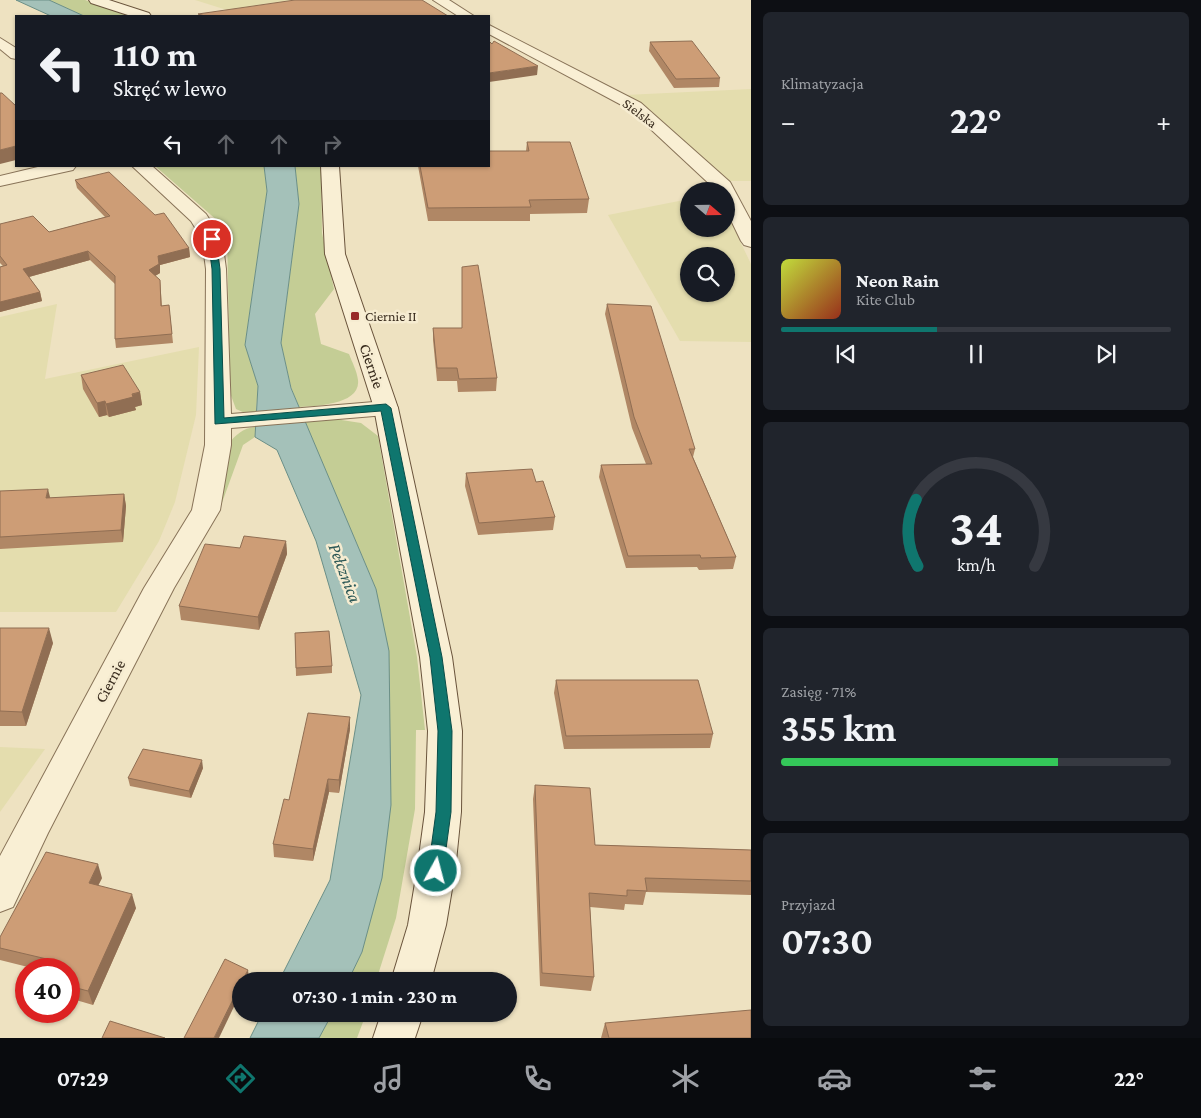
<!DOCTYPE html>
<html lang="pl">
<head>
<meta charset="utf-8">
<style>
  body { margin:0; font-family:"Crimson Pro",serif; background:#20242c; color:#f1f3f6; height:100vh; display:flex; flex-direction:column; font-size:19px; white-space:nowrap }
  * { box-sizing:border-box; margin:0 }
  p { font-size:16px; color:#9ea1a6 }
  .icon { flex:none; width:28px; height:28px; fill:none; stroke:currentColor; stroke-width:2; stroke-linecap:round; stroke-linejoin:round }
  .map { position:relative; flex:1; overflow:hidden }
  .panel { display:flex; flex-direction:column; gap:12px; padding:12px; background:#0d0f14; width:450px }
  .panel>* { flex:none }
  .guide { position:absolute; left:15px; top:15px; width:475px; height:152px; border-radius:0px; box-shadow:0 1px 4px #0004; background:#171b24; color:#f1f3f6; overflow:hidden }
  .needle { width:32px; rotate:110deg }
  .buttons { position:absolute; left:680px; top:182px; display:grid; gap:10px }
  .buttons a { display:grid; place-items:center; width:55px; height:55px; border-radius:50%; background:#171b24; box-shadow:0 1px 4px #0004; font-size:25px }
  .speed { position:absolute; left:15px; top:958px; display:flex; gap:10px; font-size:25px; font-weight:700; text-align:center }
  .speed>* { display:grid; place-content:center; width:65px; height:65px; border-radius:50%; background:#171b24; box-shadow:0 1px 4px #0004; line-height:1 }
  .speed .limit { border:8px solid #d22; background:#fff; color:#111 }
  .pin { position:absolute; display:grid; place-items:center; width:42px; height:42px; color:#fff; margin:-21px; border:2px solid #fff; border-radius:50%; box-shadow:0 1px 5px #0007 }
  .me { position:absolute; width:55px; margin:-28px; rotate:7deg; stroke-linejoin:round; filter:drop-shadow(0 0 4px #0008) }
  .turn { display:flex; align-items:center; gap:18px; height:105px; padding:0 15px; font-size:22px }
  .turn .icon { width:65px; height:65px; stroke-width:2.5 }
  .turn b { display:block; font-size:35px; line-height:42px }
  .lanes { display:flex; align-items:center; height:48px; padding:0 15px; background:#0003; justify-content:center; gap:25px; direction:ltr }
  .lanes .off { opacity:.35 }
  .big { font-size:38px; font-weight:700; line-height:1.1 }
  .panel .tile { flex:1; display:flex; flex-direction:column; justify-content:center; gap:8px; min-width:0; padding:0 18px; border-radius:8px; background:#20242c }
  .panel .dial { align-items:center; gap:0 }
  .dial svg { height:130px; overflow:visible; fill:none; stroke:#363941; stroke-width:7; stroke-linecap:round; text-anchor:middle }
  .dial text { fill:#f1f3f6; stroke:none }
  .song { display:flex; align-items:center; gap:15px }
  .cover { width:60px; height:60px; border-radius:8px; background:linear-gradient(135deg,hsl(70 70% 55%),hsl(10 70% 35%)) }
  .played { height:5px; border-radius:2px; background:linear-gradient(90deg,#0f766e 40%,#363941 40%) }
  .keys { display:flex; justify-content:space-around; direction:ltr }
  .heat { display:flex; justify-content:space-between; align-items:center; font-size:28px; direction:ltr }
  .charge { height:8px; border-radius:4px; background:linear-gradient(90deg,#34c759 71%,#363941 0) }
  .trip { position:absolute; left:232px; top:972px; width:285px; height:50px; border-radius:25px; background:#171b24; box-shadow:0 1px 4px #0004; font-weight:700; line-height:50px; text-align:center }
  .dock { display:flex; height:80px; justify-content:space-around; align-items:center; background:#090b0e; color:#9ea1a6 }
  .dock .icon { width:35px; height:35px }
  .dock .active { color:#0f766e }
  .dock b { font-size:22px; color:#f1f3f6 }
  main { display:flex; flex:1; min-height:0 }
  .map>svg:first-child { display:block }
  .farmland { fill:#e4ddae; fill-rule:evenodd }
  .green { fill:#c4cd95 }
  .water { fill:#a4c1b9; stroke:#6b8f87 }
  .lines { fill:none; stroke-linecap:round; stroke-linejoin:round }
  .street-casing { stroke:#887358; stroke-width:2 }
  .secondary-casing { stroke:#6a543c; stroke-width:2 }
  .street { fill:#f9efd4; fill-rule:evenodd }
  .secondary { fill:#f9efd4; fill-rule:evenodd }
  .wall { fill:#b08765 }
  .shaded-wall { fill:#906e53 }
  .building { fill:#cd9d76; stroke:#906e53 }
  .route { fill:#0f766e; stroke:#0a4d48 }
  .poi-dot { fill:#982a28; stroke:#f6ecd1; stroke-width:2 }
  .labels { text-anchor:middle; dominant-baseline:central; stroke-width:5; stroke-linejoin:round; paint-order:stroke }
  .far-street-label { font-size:14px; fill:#382b1d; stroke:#f6ecd1 }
  .far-poi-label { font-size:14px; fill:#382b1d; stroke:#f6ecd1; text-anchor:start }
  .street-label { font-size:16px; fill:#382b1d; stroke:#f6ecd1 }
  .water-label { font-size:18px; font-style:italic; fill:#2c5856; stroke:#f6ecd1 }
</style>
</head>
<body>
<main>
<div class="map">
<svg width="751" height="1038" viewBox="0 0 751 1038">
  <rect width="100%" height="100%" fill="#eee2c1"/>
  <g class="farmland">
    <polygon points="195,0 300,0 230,11"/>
    <polygon points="751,89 751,181 727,181 645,106 625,95"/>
    <path d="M689,199V229H726V212L751,264V342L680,341L608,215ZM689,256H726V294H689Z"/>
    <polygon points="57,304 45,379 199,347 196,415 175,502 159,541 116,612 0,612 0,317"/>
    <polygon points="0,747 45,749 0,812"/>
  </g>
  <g class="green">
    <polygon points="49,0 85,0 133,16 84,16"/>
    <polygon points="155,166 264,166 267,191 245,345 258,386 256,412 245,413 236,409 230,393 227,229"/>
    <path d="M295,166H321L322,233L334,289L315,314L321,344L349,354C352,362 357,371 358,380C361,405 315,406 299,407L291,387L281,343L299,204Z"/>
    <polygon points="335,419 361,423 378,436 417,657 425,730 416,730 415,809 396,918 376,981 348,981 362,952 376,589 305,422"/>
    <path d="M255,427V437L243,445L219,511L228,445C235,435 243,428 255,427Z"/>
    <polygon points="332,1014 366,1014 357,1038 319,1038"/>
  </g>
  <g class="water">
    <polygon points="16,0 49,0 84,16 51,16"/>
    <polygon points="264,166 295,166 299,204 281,343 291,388 376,589 389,651 391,805 382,878 362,952 348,981 279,981 330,880 361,695 316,541 277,450 255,437 258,386 245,345 267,191"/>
    <polygon points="262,1014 332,1014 319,1038 250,1038"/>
  </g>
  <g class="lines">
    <defs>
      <g id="street">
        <polygon points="433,0 449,0 474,16 458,16"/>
        <polygon points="489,25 641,103 730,182 751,221 751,247 744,245 741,241 726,210 726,191 717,191 629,109 489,34"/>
        <polygon points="0,38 16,48 16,59 11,58 0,49"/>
        <polygon points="42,166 76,166 73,170 0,186 0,176"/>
        <polygon points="132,166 152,166 206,214 222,239 226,269 231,414 386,401 395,403 398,408 395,413 386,415 231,428 231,445 220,510 174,588 48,833 13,907 0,912 0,856 144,588 192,510 205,445 206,269 202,239 191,221"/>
      </g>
      <g id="secondary">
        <polygon points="89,0 109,0 149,13 151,16 131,16 91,3"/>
        <polygon points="321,166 339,166 345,254 398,408 452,657 462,731 461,812 455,871 446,925 431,981 391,981 408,925 417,871 425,812 428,731 420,657 374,408 325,254"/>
        <polygon points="381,1014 423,1014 415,1038 373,1038"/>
      </g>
    </defs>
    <use href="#street" class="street-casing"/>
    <use href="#secondary" class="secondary-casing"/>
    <use href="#street" class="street"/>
    <use href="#secondary" class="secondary"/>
  </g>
  <g class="wall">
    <polygon points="650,42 720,78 719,87 674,88 649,51"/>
    <polygon points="527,142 589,199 587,213 530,214 530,221 428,221 418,166 489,166 526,151"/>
    <polygon points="75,180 189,248 190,257 160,265 160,273 155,276 160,280 162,306 169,305 173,343 116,348 115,339 115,284 90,260 29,277 40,292 42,301 0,312 0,267 3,266 0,263 0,224 49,232 105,217 77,188"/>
    <polygon points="462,267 497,378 496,391 458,392 457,381 437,381 433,340 433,328 462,328"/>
    <polygon points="607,304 695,449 693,457 736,557 733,569 699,570 697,567 626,568 599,477 601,465 646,464 632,428 605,314"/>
    <polygon points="81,375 140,392 142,405 135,407 136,410 109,417 107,415 99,417 83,389"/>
    <polygon points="466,473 536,482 555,517 553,530 478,535 465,486"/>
    <polygon points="0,491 50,498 124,494 126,506 123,542 0,549"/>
    <polygon points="286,541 287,554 259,630 181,620 179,606 240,548"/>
    <polygon points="0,628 53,643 26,726 0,726"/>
    <polygon points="295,633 332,666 332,673 296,676"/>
    <polygon points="556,680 713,734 710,748 564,749 554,693"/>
    <polygon points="350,729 339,793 329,792 313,861 274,857 273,844 289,800"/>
    <polygon points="203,768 191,798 130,786 128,778"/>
    <polygon points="535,785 595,845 751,850 751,895 646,892 643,905 625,904 624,910 590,907 594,977 591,991 540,986 533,799"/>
    <polygon points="102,878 98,886 136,908 93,1005 69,998 69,969 36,969 0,960 0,937"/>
    <polygon points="605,1023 751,1038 601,1038"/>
  </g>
  <g class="shaded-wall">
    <polygon points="538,66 537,75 489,82 489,73"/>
    <polygon points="16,146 16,160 0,164 0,150"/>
    <polygon points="189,248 190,257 160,265 160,273 150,279 149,270 158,256"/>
    <polygon points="88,251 90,260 25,278 23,269"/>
    <polygon points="40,292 42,301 0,312 0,302"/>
    <polygon points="140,392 142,405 135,407 136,410 109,417 106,404"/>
    <polygon points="105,401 107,415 99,417 97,403"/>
    <polygon points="48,489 51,501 46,498"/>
    <polygon points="124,494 126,506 123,542 121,530"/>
    <polygon points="286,541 287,554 259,630 258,617"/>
    <polygon points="49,628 53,643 26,726 22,712"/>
    <polygon points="350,717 350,729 339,793 339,780"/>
    <polygon points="202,760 203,768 191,798 189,791"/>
    <polygon points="328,779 329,792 313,861 313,849"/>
    <polygon points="98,864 102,878 92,897 89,883"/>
    <polygon points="132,894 136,908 93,1005 88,991"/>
    <polygon points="248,970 249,978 247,981 242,981"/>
    <polygon points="241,983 241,992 219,1038 214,1038"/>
  </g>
  <g class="building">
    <polygon points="295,0 422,0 448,16 205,16 198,14"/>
    <polygon points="489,41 492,44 494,41 538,66 489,73"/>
    <polygon points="692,41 720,78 676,79 650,42"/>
    <polygon points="0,93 2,93 16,106 16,146 0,150"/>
    <polygon points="527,142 570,142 589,199 529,200 531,207 428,208 420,166 489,166 489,151 529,151"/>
    <polygon points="109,172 155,215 164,213 189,248 158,256 159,264 149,270 160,280 161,306 169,305 172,334 115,339 115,276 88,251 23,269 40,292 0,302 0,267 7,265 0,256 0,224 33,216 49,232 110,216 75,180"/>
    <polygon points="478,265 497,378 459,379 457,368 437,368 433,328 462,328 462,267"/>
    <polygon points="607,304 651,306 695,449 689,449 736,557 701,558 700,555 628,556 601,465 652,464 634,417"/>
    <polygon points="123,365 140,392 132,394 133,397 106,404 105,401 97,403 81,375"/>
    <polygon points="532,469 536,482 543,481 555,517 479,523 466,473"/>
    <polygon points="48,489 46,498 124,494 121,530 0,537 0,491"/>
    <polygon points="244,536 286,541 258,617 179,606 205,544 240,548"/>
    <polygon points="0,628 49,628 22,712 0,711"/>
    <polygon points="329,631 332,666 296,668 295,633"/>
    <polygon points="556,680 698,680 713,734 566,736"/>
    <polygon points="308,713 350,717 339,780 328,779 313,849 273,844 284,799 289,800"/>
    <polygon points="143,749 202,760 189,791 128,778"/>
    <polygon points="535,785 590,788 595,845 751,850 751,881 645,878 647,891 627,890 627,896 589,893 594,977 542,973"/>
    <polygon points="46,852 98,864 89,883 132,894 88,991 69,986 69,969 47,969 51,960 0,948 0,937"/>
    <polygon points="225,959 248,970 242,981 241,981 241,983 214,1038 184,1038"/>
    <polygon points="751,1010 751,1038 609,1038 605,1023"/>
    <polygon points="110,1021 165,1038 102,1038"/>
  </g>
  <polygon class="route" points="212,236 216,239 220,269 224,418 386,404 391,408 442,657 452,731 451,812 443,871 441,876 436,878 430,876 428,871 436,812 438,731 430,657 381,411 215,424 212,269 208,239"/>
  <rect class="poi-dot" x="350" y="311" width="10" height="10" rx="2.5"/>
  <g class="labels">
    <g class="far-street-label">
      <text transform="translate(640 113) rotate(37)">Sielska</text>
    </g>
    <g class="far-poi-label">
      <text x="365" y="316">Ciernie II</text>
    </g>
    <g class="street-label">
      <text transform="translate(372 366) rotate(71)">Ciernie</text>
      <text transform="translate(110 681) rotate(-62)">Ciernie</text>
    </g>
    <g class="water-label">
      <text transform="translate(345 573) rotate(69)">Pełcznica</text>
    </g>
  </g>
</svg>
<div class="buttons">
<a><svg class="needle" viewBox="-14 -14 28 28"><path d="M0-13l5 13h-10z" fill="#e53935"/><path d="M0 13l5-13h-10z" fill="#9ea1a6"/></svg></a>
<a><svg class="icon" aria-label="search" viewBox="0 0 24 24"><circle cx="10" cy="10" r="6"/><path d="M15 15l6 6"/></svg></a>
</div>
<div class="speed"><div class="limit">40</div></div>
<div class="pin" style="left:212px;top:239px;background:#d93025"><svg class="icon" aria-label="arrive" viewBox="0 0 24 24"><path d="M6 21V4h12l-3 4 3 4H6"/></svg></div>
<svg class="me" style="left:436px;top:871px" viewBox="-20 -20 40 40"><circle r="17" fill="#0f766e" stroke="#fff" stroke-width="3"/><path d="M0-11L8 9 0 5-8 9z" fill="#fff"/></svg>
<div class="trip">07:30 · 1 min · 230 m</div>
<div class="guide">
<div class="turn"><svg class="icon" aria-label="left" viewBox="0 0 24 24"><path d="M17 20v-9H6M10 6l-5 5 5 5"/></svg><div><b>110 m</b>Skręć w lewo</div></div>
<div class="lanes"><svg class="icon" aria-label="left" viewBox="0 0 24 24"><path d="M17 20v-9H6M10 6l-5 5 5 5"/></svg><svg class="icon off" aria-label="ahead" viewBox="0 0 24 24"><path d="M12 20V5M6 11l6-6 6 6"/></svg><svg class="icon off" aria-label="ahead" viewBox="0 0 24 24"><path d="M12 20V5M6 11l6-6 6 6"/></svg><svg class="icon off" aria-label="right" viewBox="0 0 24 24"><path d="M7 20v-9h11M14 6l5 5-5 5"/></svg></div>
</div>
</div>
<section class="panel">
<div class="tile"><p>Klimatyzacja</p>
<div class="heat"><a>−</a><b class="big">22°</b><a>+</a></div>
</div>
<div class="tile">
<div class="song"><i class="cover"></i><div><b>Neon Rain</b><p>Kite Club</p></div></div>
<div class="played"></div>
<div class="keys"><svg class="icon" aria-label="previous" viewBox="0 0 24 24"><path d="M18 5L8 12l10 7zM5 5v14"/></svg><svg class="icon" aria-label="pause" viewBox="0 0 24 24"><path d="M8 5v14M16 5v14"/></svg><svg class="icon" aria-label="next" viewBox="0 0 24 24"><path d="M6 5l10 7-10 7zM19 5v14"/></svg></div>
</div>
<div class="tile dial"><svg viewBox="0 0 100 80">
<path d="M14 69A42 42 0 1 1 86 69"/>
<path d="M14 69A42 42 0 0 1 13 28" stroke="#0f766e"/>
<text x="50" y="56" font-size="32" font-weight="700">34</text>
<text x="50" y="72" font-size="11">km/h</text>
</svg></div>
<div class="tile"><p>Zasięg · 71%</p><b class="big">355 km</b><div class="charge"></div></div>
<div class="tile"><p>Przyjazd</p><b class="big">07:30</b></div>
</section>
</main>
<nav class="dock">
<b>07:29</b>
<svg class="icon active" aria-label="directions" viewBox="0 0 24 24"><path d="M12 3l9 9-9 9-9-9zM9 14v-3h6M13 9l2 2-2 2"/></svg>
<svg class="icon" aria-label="music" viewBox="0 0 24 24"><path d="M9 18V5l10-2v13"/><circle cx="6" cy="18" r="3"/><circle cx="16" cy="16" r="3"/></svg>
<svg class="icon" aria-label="phone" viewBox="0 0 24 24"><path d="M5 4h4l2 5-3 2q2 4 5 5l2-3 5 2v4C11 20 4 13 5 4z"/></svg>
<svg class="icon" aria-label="climate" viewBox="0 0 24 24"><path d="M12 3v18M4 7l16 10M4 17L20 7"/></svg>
<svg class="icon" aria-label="car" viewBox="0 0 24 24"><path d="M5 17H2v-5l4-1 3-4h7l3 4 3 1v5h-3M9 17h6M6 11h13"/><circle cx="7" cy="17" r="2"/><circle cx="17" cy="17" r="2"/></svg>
<svg class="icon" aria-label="filters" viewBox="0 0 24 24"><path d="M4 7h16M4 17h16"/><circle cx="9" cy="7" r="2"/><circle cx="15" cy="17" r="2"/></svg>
<b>22°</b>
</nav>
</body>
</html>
